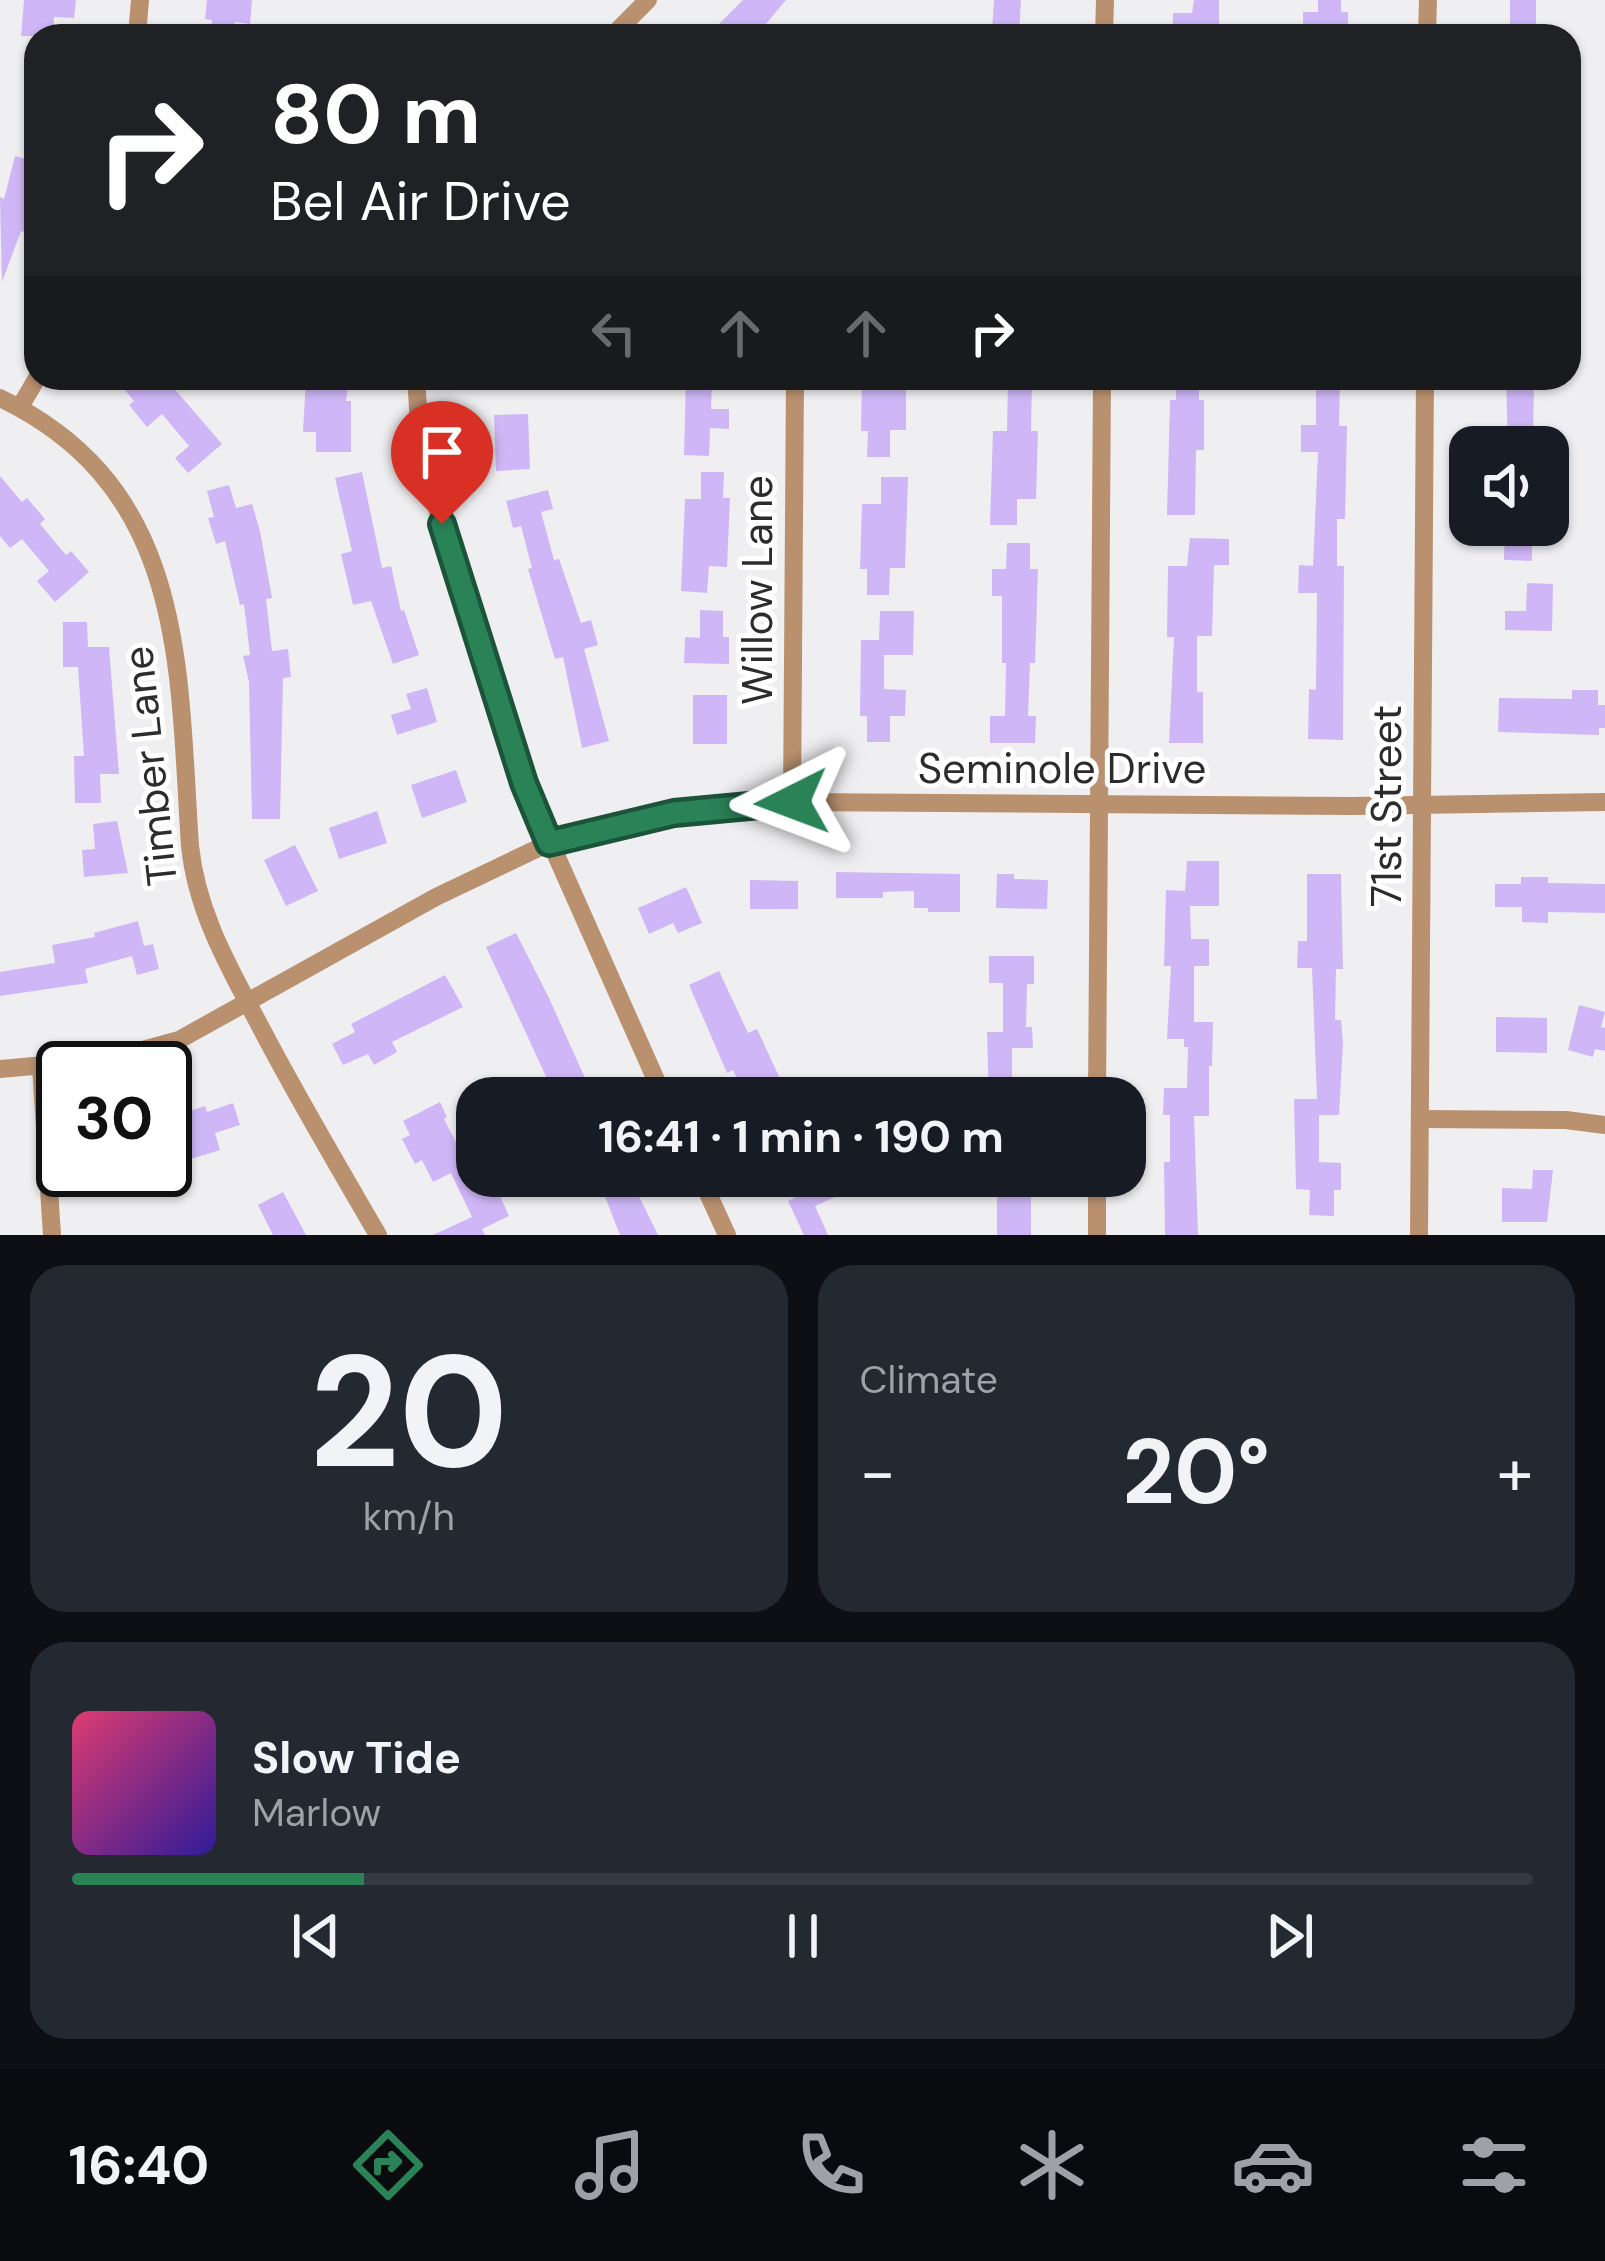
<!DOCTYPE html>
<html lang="en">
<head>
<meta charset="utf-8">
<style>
  body { margin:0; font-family:"DM Sans",sans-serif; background:#242831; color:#f1f3f6; height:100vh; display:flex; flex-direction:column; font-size:45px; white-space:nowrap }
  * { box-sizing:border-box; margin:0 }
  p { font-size:39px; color:#9ea1a6 }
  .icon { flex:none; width:66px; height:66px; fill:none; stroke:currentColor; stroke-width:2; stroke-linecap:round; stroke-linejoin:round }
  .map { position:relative; height:1235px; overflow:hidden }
  .details { display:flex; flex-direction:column; gap:30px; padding:30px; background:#0d0f14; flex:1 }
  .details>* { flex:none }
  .banner { position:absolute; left:24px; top:24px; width:1557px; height:366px; border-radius:36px; box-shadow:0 3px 9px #0004; background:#202124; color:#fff; overflow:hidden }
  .tools { position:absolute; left:1449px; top:426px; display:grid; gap:24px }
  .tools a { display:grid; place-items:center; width:120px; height:120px; border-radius:24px; background:#171b24; box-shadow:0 3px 9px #0004; font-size:60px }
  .speed { position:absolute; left:36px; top:1041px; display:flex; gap:24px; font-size:60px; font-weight:700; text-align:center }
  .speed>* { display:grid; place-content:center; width:156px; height:156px; border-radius:50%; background:#171b24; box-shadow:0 3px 9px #0004; line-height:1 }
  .speed .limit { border:6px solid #111; border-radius:18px; background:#fff; color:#111 }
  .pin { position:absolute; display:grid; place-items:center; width:102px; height:102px; color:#fff; margin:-123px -51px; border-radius:50% 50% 50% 0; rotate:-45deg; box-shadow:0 0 12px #0007 }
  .pin .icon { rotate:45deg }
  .me { position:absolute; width:132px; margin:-66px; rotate:267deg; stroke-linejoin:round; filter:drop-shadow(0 0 9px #0008) }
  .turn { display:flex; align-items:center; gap:42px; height:252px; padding:0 48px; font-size:54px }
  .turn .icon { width:156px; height:156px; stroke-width:2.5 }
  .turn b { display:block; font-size:84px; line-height:102px }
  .lanes { display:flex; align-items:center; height:114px; padding:0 48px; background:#0003; justify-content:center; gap:60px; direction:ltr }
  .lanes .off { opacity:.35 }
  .big { font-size:90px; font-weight:700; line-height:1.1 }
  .details .card { flex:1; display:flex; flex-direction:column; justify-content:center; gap:18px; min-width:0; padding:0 42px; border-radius:36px; background:#242831 }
  .details .dial { align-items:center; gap:0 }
  .dial b { font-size:156px; line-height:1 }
  .song { display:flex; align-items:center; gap:36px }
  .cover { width:144px; height:144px; border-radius:18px; background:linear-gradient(135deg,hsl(340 70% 55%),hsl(250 70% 35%)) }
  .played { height:12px; border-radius:6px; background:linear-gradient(90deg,#2a8257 20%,#363941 20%) }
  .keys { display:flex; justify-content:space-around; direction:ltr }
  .heat { display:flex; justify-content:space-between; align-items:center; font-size:66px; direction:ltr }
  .details .tiles { flex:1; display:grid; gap:30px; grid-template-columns:1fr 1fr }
  .card:last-child { grid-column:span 2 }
  .trip { position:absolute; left:456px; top:1077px; width:690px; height:120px; border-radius:36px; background:#171b24; box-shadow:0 3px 9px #0004; font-weight:700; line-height:120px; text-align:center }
  .tabs { display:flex; height:192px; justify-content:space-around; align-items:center; background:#090b0e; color:#9ea1a6 }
  .tabs .icon { width:84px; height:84px }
  .tabs .on { color:#2a8257 }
  .tabs b { font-size:54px; color:#f1f3f6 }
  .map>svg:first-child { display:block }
  .building { fill:#cfb7f7 }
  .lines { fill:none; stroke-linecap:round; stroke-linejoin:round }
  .minor { stroke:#ba916f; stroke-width:18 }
  .route-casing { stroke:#1b5439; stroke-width:30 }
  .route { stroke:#2a8257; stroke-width:21 }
  .labels { text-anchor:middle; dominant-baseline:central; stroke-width:10; stroke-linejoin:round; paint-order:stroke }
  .street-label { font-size:42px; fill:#2c2c2c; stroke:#fff }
</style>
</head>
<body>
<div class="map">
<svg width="1605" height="1235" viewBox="0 0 1605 1235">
  <rect width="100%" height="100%" fill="#efeff1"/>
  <g class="building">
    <polygon points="24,0 76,0 74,18 54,17 53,36 21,36"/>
    <polygon points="207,0 252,0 250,24 235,22 233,36 210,36 212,20 205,19"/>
    <polygon points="743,0 786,0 756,36 707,36"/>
    <polygon points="994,0 1021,0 1019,33 992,30"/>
    <polygon points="1194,0 1219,0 1219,30 1173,34 1173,13 1192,13"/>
    <polygon points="1318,0 1341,0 1341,12 1348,12 1348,36 1303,36 1303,12 1318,12"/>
    <rect x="1510" y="0" width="26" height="36"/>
    <polygon points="15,156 36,162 36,236 21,231 2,282 0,197 4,199"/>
    <polygon points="115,378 146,378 152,386 165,378 222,444 188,473 175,458 189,446 162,414 147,427 129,405 134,401"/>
    <polygon points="306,378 349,378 346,401 351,401 351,452 316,452 316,432 303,432"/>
    <polygon points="686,378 712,378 711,409 729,409 729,429 710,428 709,456 684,455"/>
    <polygon points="862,378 906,378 906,430 890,430 890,457 867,457 868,431 861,431"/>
    <polygon points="1008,378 1032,378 1031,431 1038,431 1036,499 1017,499 1017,525 990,525 993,431 1007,431"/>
    <polygon points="1176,378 1199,378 1199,400 1204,400 1204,450 1196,450 1195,515 1167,515 1170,400 1176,400"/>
    <polygon points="1316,378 1340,378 1339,426 1347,426 1345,519 1337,519 1337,566 1344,566 1343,740 1308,739 1309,689 1316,690 1317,593 1298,593 1299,565 1313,566 1318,452 1301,452 1301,425 1316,425"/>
    <polygon points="1506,378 1534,378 1533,447 1508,447"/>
    <polygon points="528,414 530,469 496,471 494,415"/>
    <polygon points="362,472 382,568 391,566 401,611 404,610 419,655 393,664 371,601 353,605 341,554 352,551 335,478"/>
    <polygon points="701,472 724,472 723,498 730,498 727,567 709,566 707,593 681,591 685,499 701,499"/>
    <polygon points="0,476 22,502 27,498 45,519 40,524 66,555 71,551 89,572 55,602 37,581 49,571 22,539 10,548 0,536"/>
    <polygon points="881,477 908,477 905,568 890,568 889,595 867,595 867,569 860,569 862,504 881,504"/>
    <polygon points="229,485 236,508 252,504 260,531 272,598 266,599 272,651 288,649 291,677 283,678 280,819 252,819 249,682 243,656 250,655 244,604 240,605 225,541 216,544 208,518 214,517 207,491"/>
    <polygon points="548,490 553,509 541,512 554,560 559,559 581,623 591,620 598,645 584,649 609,741 582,748 563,657 555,659 528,569 532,568 521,526 513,528 506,501"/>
    <polygon points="1505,525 1532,525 1532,561 1504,560"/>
    <polygon points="1190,538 1229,539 1229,565 1214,565 1212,636 1197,636 1197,692 1203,692 1203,743 1169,743 1174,637 1167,637 1168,566 1187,566"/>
    <polygon points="1007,543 1030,543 1030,569 1038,569 1035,663 1030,663 1028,716 1036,716 1035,743 990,743 990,716 1005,716 1006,663 1002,663 1002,596 992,596 992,569 1006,569"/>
    <polygon points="1527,583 1553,584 1552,631 1505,630 1505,611 1526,611"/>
    <polygon points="700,610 723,611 723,637 729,637 729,664 684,663 685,637 700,638"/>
    <polygon points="880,611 914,611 913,655 884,655 884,689 906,690 905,716 890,716 890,742 867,742 867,716 860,716 861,640 879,640"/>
    <polygon points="63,622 87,622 88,647 109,647 119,774 100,774 101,803 75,803 74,756 84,756 78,667 63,667"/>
    <polygon points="427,688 437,722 397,735 391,715 411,709 406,694"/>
    <polygon points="1572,690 1598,690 1598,705 1605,705 1605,728 1599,728 1599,735 1498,732 1499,698 1572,699"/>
    <rect x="693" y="695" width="34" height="49"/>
    <polygon points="456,770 467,802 422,818 411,785"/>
    <polygon points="377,811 387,843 339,859 329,828"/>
    <polygon points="117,821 128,873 84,877 82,850 95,849 93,824"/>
    <polygon points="295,845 318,891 286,906 264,860"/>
    <polygon points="1187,861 1219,861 1219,906 1190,906 1191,939 1209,939 1209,966 1194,966 1194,1022 1213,1022 1212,1066 1209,1066 1209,1116 1194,1116 1198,1235 1165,1235 1164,1162 1170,1162 1170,1115 1163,1115 1164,1088 1187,1088 1188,1047 1184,1047 1184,1039 1167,1039 1171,966 1164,966 1166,890 1185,891"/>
    <polygon points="836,872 960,874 960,912 928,912 928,908 914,908 914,891 883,892 883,898 836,898"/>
    <polygon points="997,874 1014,874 1014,879 1048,880 1047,909 996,908"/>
    <polygon points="1307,874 1341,874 1343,969 1336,969 1335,1020 1341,1020 1343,1043 1339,1115 1319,1115 1319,1162 1341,1163 1341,1190 1334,1190 1334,1216 1309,1215 1310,1190 1296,1189 1294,1099 1317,1099 1312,968 1297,968 1298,941 1307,941"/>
    <polygon points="1521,877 1548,877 1548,883 1605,884 1605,913 1548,912 1548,923 1522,922 1522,907 1495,907 1495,884 1521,884"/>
    <polygon points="750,880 798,881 798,909 750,909"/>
    <polygon points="686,887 702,923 678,933 673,923 649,934 638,908"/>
    <polygon points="138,921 144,946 153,944 159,969 137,975 132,956 85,969 88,983 0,996 0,972 55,963 52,945 95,937 94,933"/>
    <polygon points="516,933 549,998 594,1098 556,1098 507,992 486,947"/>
    <polygon points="989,956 1034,956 1034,984 1027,984 1026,1027 1032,1027 1033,1048 1012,1048 1012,1098 989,1098 987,1032 1003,1032 1003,983 989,983"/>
    <polygon points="719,971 748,1033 757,1029 789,1098 746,1098 733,1070 727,1073 689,985"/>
    <polygon points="445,975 463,1007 392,1042 397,1052 374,1065 368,1054 343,1065 332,1044 355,1032 351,1024"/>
    <polygon points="1579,1005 1605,1012 1601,1027 1605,1028 1605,1051 1595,1049 1593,1057 1568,1050"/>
    <polygon points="1496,1017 1547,1018 1547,1053 1496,1052"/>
    <polygon points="440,1102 447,1117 444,1119 477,1183 491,1176 509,1216 482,1229 485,1235 433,1235 472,1217 451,1173 433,1182 422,1160 415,1164 402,1139 410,1135 403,1121"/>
    <polygon points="233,1103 240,1125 215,1133 220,1150 165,1167 165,1119 205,1106 207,1112"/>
    <polygon points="1533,1170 1553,1170 1547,1222 1502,1222 1502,1188 1532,1189"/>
    <polygon points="597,1176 629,1176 658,1235 620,1235"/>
    <polygon points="799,1176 836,1176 844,1193 815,1206 828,1235 804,1235 788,1201 806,1192"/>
    <rect x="997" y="1176" width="34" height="59"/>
    <polygon points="283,1192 306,1235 273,1235 258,1205"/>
  </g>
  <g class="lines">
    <g class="minor">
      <polyline points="137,36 140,0"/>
      <polyline points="612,36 648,0"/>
      <polyline points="1104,36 1105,0"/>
      <polyline points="1427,36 1428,0"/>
      <polyline points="416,378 420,438 428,480 524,783 664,1098"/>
      <path d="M0,398C188,488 178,668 190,846C197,913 229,967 260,1026C297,1097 338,1166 378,1235"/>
      <polyline points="20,407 37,378"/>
      <polyline points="792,802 795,378"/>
      <polyline points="41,1066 52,1235"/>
      <polyline points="0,1069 110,1059 179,1040 436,897 549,843 674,813 792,802 1353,806 1605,802"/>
      <polyline points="1097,1098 1102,378"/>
      <polyline points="1420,1119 1566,1120 1605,1125"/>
      <polyline points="700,1176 727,1235"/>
      <polyline points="1097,1235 1097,1176"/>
      <polyline points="1419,1235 1425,378"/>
    </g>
  </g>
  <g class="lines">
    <defs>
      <polyline id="route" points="442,524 524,783 549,843 674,813 792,802"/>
    </defs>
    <use href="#route" class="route-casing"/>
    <use href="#route" class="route"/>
  </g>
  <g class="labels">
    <g class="street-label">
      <text transform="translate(757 590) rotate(-90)">Willow Lane</text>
      <text transform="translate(150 766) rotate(-96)">Timber Lane</text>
      <text x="1062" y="768">Seminole Drive</text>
      <text transform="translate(1386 806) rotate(-90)">71st Street</text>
    </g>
  </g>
</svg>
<div class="tools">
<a><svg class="icon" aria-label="sound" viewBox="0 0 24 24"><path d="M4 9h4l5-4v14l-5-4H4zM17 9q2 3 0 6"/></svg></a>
</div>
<div class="speed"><div class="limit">30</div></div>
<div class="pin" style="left:442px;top:524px;background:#d93025"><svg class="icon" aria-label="arrive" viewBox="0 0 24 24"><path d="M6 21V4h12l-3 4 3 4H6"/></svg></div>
<svg class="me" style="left:792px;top:802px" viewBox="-20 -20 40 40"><path d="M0-17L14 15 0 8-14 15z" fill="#2a8257" stroke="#fff" stroke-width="4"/></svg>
<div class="trip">16:41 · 1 min · 190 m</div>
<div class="banner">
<div class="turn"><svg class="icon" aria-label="right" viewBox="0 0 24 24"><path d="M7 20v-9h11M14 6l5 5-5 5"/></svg><div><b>80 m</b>Bel Air Drive</div></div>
<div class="lanes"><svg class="icon off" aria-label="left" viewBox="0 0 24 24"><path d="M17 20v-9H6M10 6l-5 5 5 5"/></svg><svg class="icon off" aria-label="ahead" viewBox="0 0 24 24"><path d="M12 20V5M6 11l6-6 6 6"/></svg><svg class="icon off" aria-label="ahead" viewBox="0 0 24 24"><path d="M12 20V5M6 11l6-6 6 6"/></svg><svg class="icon" aria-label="right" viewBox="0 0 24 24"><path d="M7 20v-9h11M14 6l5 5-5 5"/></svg></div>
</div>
</div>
<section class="details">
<div class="tiles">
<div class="card dial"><b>20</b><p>km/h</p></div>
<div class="card"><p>Climate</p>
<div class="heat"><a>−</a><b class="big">20°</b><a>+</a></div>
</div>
<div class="card">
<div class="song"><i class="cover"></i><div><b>Slow Tide</b><p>Marlow</p></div></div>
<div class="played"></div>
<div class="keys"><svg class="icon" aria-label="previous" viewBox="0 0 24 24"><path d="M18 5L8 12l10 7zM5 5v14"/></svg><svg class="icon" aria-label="pause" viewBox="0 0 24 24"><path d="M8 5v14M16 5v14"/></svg><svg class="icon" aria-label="next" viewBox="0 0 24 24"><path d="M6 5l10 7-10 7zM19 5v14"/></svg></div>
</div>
</div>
</section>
<nav class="tabs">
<b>16:40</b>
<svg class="icon on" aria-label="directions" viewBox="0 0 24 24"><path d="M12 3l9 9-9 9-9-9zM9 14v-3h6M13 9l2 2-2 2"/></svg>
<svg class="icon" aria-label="music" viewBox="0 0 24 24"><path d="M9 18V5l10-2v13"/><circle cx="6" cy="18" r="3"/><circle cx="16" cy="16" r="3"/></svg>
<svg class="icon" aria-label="phone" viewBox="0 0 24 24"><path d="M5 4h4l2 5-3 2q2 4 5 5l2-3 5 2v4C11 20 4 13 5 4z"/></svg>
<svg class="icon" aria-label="climate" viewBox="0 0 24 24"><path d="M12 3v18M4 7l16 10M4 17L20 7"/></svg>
<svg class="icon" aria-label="car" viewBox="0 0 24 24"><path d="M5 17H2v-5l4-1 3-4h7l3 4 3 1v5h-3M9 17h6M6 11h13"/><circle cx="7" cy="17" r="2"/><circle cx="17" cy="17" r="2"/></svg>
<svg class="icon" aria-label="filters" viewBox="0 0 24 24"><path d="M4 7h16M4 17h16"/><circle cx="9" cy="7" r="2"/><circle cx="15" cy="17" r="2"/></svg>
</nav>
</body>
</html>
